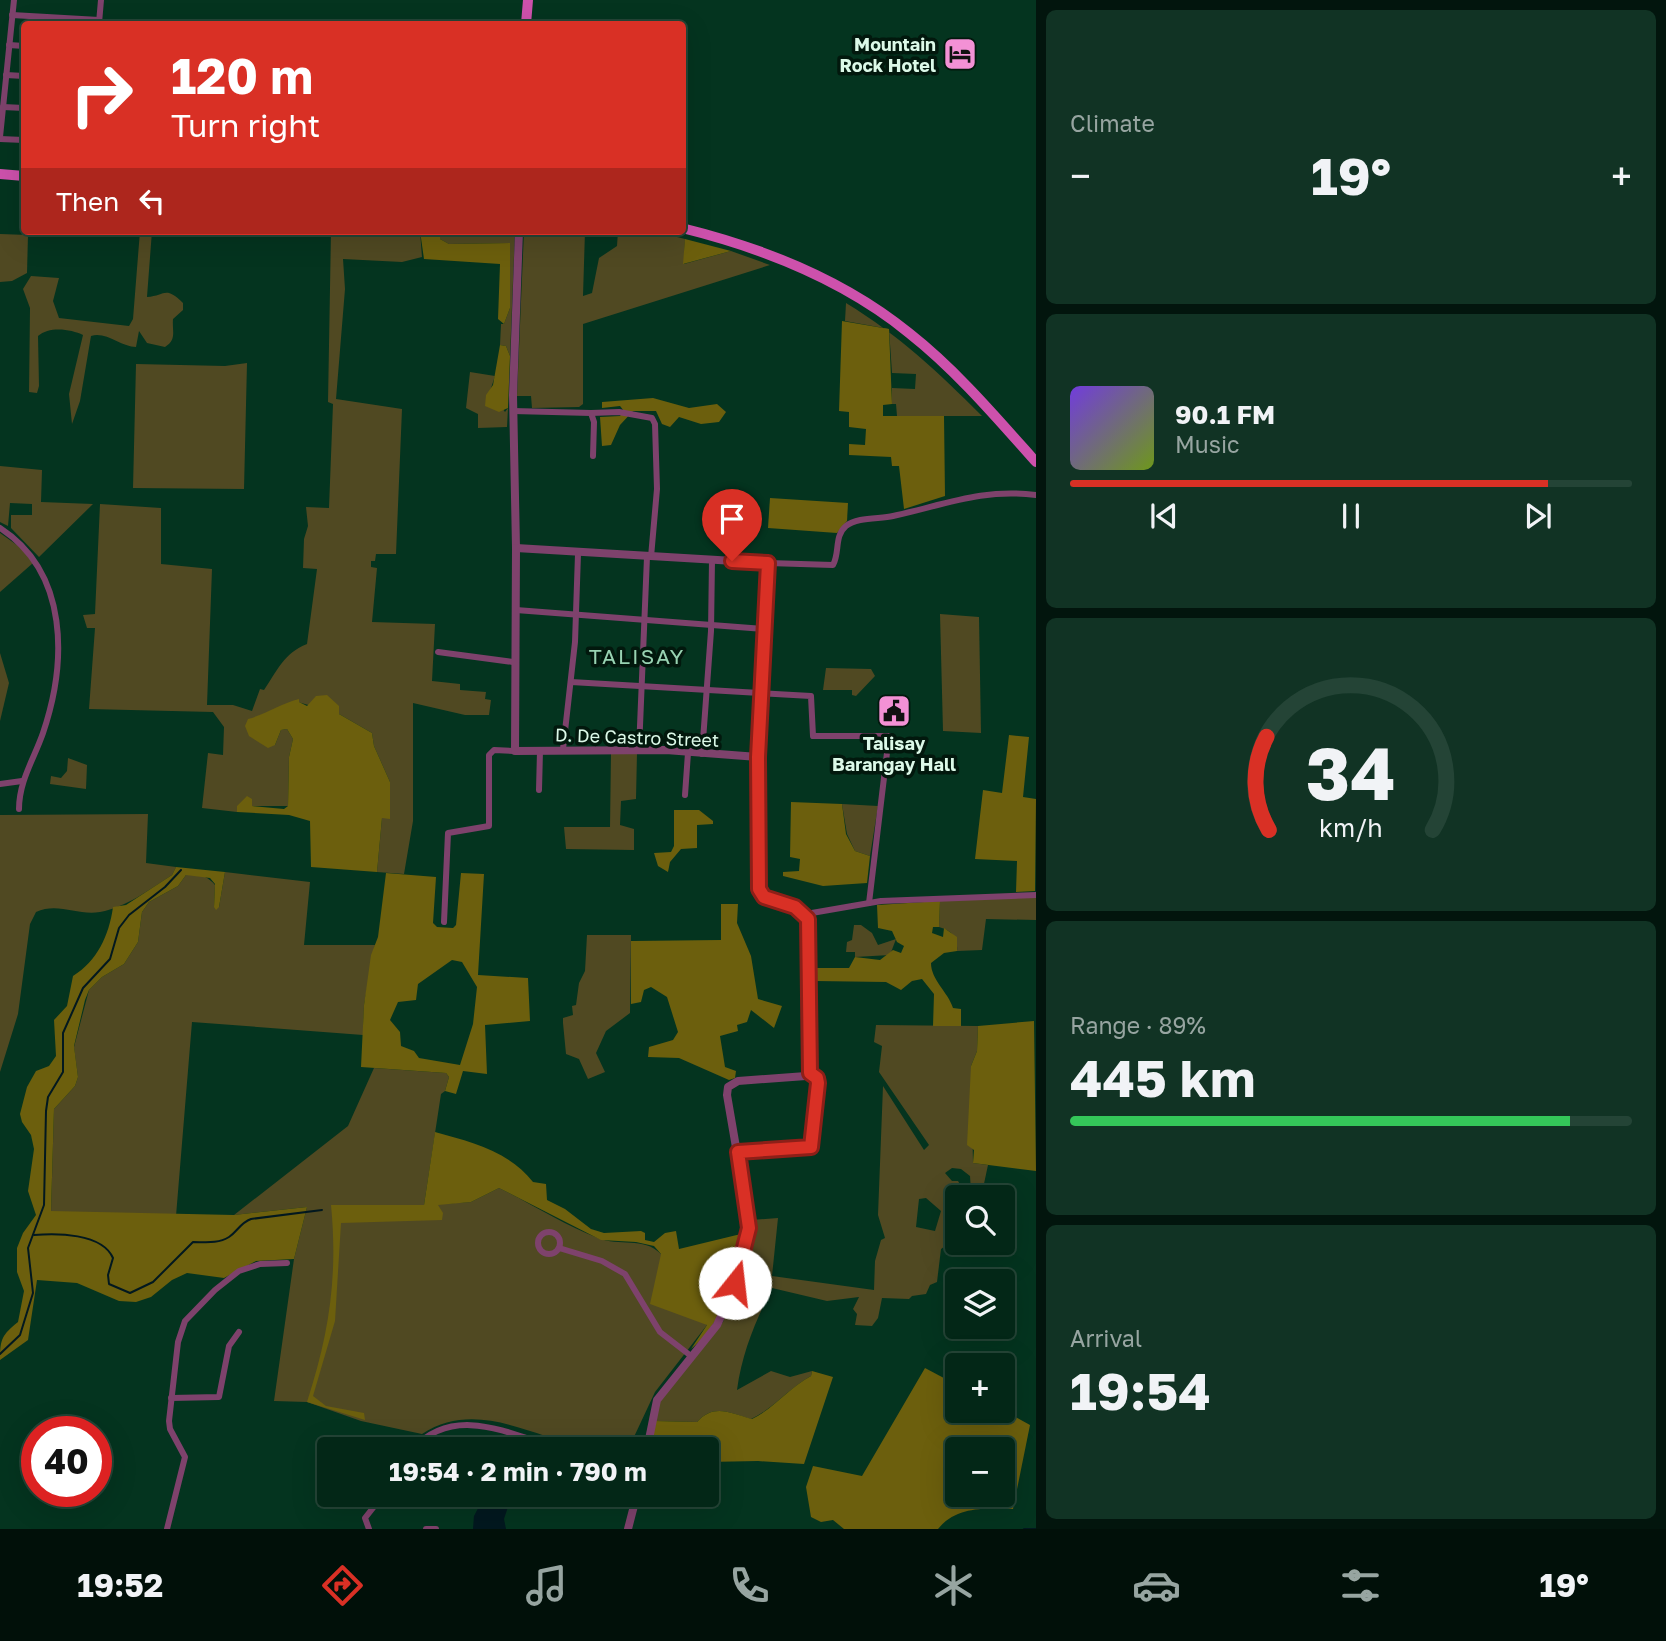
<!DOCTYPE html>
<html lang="en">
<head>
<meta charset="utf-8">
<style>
  body { margin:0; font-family:"Golos Text",sans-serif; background:#113324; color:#f1f3f6; height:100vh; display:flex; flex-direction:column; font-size:26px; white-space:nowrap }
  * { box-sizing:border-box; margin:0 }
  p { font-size:23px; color:#97a5a1 }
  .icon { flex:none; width:38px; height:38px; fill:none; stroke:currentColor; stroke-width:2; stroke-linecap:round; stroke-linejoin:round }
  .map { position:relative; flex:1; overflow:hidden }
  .panel { display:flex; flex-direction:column; gap:10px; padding:10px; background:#02150d; width:630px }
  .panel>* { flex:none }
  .hud { position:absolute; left:21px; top:21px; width:665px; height:214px; border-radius:7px; box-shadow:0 7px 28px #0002,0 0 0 2px #244436; background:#d93025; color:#fff; overflow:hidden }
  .controls { position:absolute; left:945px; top:1185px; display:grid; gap:14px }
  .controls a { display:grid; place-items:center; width:70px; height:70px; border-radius:7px; background:#032717; box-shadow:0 7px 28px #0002,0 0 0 2px #244436; font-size:35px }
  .speed { position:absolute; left:21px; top:1416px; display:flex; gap:14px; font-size:35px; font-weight:700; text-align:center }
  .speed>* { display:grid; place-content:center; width:91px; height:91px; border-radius:50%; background:#032717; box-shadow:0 7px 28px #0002,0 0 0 2px #244436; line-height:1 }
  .speed .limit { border:10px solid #d22; background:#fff; color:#111 }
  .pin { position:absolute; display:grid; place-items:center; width:60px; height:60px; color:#fff; margin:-72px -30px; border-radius:50% 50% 50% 0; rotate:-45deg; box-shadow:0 0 7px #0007 }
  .pin .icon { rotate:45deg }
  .me { position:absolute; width:77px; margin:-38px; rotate:16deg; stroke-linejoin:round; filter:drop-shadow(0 0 5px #0008) }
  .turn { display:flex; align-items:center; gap:24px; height:147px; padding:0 35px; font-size:32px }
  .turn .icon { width:91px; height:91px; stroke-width:2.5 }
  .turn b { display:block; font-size:49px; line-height:60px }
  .then { display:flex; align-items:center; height:66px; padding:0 35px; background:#0003; gap:14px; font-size:26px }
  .big { font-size:52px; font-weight:700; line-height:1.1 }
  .panel .widget { flex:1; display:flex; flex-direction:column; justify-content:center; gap:10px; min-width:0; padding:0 24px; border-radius:10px; background:#113324 }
  .panel .dial { align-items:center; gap:0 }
  .dial svg { height:182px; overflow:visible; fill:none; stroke:#244436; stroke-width:7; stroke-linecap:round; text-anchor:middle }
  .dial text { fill:#f1f3f6; stroke:none }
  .song { display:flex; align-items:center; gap:21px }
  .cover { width:84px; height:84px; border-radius:10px; background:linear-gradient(135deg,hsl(260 70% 55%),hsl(80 70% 35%)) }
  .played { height:7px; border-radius:4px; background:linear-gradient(90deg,#d93025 85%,#244436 85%) }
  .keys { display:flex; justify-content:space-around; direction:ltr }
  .heat { display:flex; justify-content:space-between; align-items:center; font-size:38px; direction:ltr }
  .charge { height:10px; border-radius:5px; background:linear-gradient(90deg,#34c759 89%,#244436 0) }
  .trip { position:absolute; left:317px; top:1437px; width:402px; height:70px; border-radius:7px; background:#032717; box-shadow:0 7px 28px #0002,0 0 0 2px #244436; font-weight:700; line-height:70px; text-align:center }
  .tabs { display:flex; height:112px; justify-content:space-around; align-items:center; background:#011009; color:#97a5a1 }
  .tabs .icon { width:49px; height:49px }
  .tabs .selected { color:#d93025 }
  .tabs b { font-size:32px; color:#f1f3f6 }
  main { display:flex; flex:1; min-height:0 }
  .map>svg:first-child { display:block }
  .green { fill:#504922; fill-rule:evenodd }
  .forest { fill:#6c5f0d; fill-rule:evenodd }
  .water { fill:#02181f }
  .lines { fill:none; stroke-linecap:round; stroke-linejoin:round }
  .stream { stroke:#02181f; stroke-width:2 }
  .minor { stroke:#7e426c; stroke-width:6 }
  .tertiary { stroke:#7e426c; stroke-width:8 }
  .primary { stroke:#cd51ac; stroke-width:10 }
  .route-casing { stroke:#8d1f18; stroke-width:18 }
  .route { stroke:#d93025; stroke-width:12 }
  .labels { text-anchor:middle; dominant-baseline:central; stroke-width:7; stroke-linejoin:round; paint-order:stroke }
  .poi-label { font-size:18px; font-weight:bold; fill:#dcf9e8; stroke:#02180d; text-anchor:end }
  .street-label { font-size:18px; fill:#dcf9e8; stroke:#02180d }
  .quarter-label { font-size:21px; letter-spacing:2px; fill:#98d3b2; stroke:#02180d }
</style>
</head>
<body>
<main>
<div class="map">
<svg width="1036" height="1529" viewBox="0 0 1036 1529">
  <rect width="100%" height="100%" fill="#04341f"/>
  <g class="green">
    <path d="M140,231H152L147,297C165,296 165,285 183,303V310L173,319C172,332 177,339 165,347L147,343L139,331L136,347C121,347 106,331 91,336L80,401L72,424L69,394L83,335C71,329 49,326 38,336L39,386L37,393L29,392L30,308L23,289L31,276L59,278L53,301L59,318L129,326L133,319Z"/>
    <path d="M331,231H420L422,257L402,262L343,259L345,289L336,399L402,409L396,554H376L375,561H371V567L377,568L372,622L435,624L432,681L460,684V690L486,692L485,699L491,700L489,715H465L413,703V821L404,874L377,872L382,818H390V782L374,746L372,733L339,714L298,702L256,717L275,745L281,730L287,729L293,739L289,757L288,806H237V812L202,808L208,753L223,755L224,727L213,712L89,709L95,628H87L83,615L95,614L100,504L161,508V564L212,569L207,705H233L252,711L260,689L264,690C277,671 284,653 307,644L317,569L303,568L304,539L308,526L306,507L329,508L333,404L328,402Z"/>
    <polygon points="440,231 515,231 510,356 506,346 500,345 501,324 504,324 510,308 510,243 449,244 440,239"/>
    <polygon points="524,231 585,231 583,296 592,293 599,258 617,246 618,231 653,231 685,239 684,264 731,251 770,265 583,324 583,404 579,407 532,408 531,396 517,396"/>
    <polygon points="0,234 28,235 27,273 12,281 0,282"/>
    <path d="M846,303C901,337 936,370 982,416H897L896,404H892V388L915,389L916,374L892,373L889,329L845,321Z"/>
    <polygon points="247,363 244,489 133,488 136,364 225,366"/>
    <polygon points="470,372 495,376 490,391 505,412 508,408 507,427 478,428 478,414 466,408"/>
    <polygon points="0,466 42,470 41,502 93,504 39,557 11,528 11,515 32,515 32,504 10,503 8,526 0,522"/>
    <polygon points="0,533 21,548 33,563 0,592"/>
    <polygon points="940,614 979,617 981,733 943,731"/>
    <polygon points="0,653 9,683 0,721"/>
    <polygon points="826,668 871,669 875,676 856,696 852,695 852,690 823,690"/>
    <polygon points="611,753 637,753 636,799 621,801 620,825 634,829 634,850 566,849 564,827 610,827"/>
    <polygon points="68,758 87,765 86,789 50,784 51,776 61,778 67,771"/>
    <polygon points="842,804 878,806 870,856 855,851 847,834"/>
    <path d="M148,814L146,863L176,867L172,875C150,889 127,907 100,912C78,916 58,902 36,912L30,924L18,1014L0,1072V815Z"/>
    <path d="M225,872L310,882L304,945H375L364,1005L363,1035L192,1022L176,1216L51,1212L54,1109L75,1086L78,1077L74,1047L89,990L102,977L124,964L138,942L142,912L149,902L178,886L186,875C198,873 208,876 215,885L214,907H219Z"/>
    <path d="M1036,897V920L986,919L982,950L957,951C958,938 953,931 939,927L940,901Z"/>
    <polygon points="854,925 861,925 872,933 878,945 896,939 890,955 855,957 855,952 846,952 847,942 852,940"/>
    <polygon points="587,935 631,935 630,1013 606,1031 596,1053 605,1072 588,1079 579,1059 566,1054 563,1023 563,1018 573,1015 572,1006 576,1005 579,983 585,971"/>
    <path d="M876,1025L978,1026L977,1051L971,1066L973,1163L988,1165L982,1193L971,1191L970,1176L961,1169L952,1168L945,1173L952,1181H958L961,1186L950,1231L955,1239L954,1245L948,1244L941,1249L937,1282L930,1285L926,1294L912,1296L909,1299L882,1298L878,1318L872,1326L855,1325L857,1314L853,1309L859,1297L827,1301L772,1288C755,1322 742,1353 737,1390L771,1371L790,1377L812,1371L811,1376C789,1388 773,1409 751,1419C730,1413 714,1403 697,1422L655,1421L657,1405L723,1322L749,1249L751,1220L778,1218L772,1276L874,1290L875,1261L881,1240L885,1238L878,1215L883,1086L924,1150L929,1145L879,1072L882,1046L874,1042ZM926,1198L941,1211L935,1231L916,1227L919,1199Z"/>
    <path d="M374,1068L446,1073L449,1077L445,1091L441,1094L424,1205L471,1202L499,1188C532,1204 564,1225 598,1238C619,1247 643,1236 661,1254L707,1325L655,1392L633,1439L625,1449C613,1449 599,1451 587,1448C531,1436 476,1399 422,1434L361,1421L307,1402L274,1401L294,1259L307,1207L234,1215L348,1126Z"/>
  </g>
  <g class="forest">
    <polygon points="420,231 440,231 440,239 449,244 510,243 510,308 504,324 498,319 500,264 424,259"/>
    <polygon points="685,239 731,251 683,264"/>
    <polygon points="842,321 889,329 892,404 883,405 883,416 944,416 945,496 904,509 899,466 892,466 891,457 849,455 849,444 865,445 866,429 849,427 849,412 839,411"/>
    <polygon points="500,345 506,346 510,356 508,408 499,412 485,406 486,395 493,385"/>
    <polygon points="653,398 689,408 717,404 726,412 719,422 701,424 679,417 670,427 662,424 656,411 633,411 620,425 611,445 602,446 600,417 620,416 624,411 620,406 602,408 602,402"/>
    <polygon points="770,498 848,503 847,521 837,533 768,528"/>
    <path d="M327,695L339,706V714L372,733L374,746L390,782V819L382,818L377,872L311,867L310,821L289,815L237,812V806L247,796L252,799V806L284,809L288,806L289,757L293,739L287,729L281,730L275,745L268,748L249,736L245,726L248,719C266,714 280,704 299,699V702L307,706L316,696Z"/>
    <polygon points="1009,735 1029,737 1023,797 1036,799 1035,891 1016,892 1017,861 975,859 983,790 1002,793"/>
    <polygon points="791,802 842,804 846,834 855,851 870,856 867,883 823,886 783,876 783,872 799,871 800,859 790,857"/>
    <polygon points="674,810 699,810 713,821 713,824 697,825 697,848 681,849 670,862 668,872 658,866 654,853 671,852 674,846"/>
    <path d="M176,867L225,872L219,907L216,910L214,907L215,884L210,878L186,875L178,886L149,902L142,912L138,942L124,964L102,977L89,990L85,1000L74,1046L78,1077L75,1086L54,1109L51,1211L234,1215L307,1207L294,1259L256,1261L224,1278L187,1273L172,1280L151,1297L136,1302L119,1301L77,1283L37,1280L28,1340L0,1360C0,1339 2,1335 18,1322L24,1291L17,1272V1248L23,1233L36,1215L28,1191L34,1149L31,1135L22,1122L20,1114L27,1087L36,1071L49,1066L56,1056L54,1020L67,1006L73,976C97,961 109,936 113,907L126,905L172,875Z"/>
    <path d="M386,873L436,877L433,923L437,927L453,928L456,925L461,873L484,874L478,975L528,978L530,1021L485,1025L487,1074L463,1071L456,1094L445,1091L449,1077L446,1073L361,1067L364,1005L371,955L378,937ZM452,960L462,962L477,987L473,1024L460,1065L419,1058L414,1051L401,1046L400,1032L390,1020L398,1002L416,1000L418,984Z"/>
    <path d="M940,901L939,927H933L932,933L943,937L944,928L957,937V951L944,953L931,963C931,980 948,992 953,1008L961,1009V1026H933L934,994L922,979L912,981L901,990L886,982L815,981V968H849L855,957L880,960L893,950L901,953L904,946L897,942L892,931L878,928L877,905Z"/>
    <polygon points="721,904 738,904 737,923 751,956 758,999 782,1006 774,1028 751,1010 747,1022 737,1025 738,1031 720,1036 725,1067 736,1071 735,1078 729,1080 679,1058 648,1057 649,1047 673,1040 678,1032 667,997 651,987 644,990 641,1002 631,1004 631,941 721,940"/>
    <polygon points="1034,1021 1036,1171 973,1163 974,1150 967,1145 971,1066 977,1051 978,1026"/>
    <path d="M435,1132C471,1142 509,1151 533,1182L546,1184L547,1200L565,1209L591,1229L604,1233L641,1231L645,1233V1240L654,1242L665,1233L676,1231L679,1249L745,1233C735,1274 725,1322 691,1349L707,1325L650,1304L661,1254L654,1246L636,1242L601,1240L499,1188L471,1202L438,1205L443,1213L442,1220L341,1223L335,1321L313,1396L326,1406L364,1413L365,1420L307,1402C329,1334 338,1277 331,1205H424Z"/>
    <path d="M925,1368L957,1385V1410H1003L1030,1425L1013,1509C986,1508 956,1506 938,1529H844L833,1520L821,1522L811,1517L806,1487L813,1466L862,1476ZM957,1449H1003V1494H957Z"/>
    <path d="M812,1371L833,1377L804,1464L758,1461L707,1462V1449H651L655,1421L697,1422C714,1403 730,1413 752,1419C773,1409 789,1388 811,1376Z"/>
  </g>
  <polygon class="water" points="485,1495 504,1495 503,1499 508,1507 504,1519 506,1529 473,1529 474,1516"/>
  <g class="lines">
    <g class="stream">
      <path d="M34,1235C56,1233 102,1233 113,1258L108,1275L109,1284L130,1293L153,1282L193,1242C205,1242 218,1244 229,1237C238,1231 240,1223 251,1219L322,1210"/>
      <polyline points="0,1354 20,1335 33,1293 28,1248 44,1205 46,1111 48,1097 63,1072 63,1033 83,988 110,959 119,928 129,915 165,887 181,870"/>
      <polyline points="1024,1529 1036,1529"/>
    </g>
    <g class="minor">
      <polyline points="12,15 99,20"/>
      <polyline points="99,23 101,0"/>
      <polyline points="9,45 24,46"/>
      <polyline points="6,75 24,76"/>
      <polyline points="3,107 24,108"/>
      <polyline points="0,137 14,0"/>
      <polyline points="0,139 24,140"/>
      <polyline points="513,411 591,413 594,422 593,456"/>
      <polyline points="591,413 619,412 652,418 655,424 657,489 651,557"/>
      <path d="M0,528C69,573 67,662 43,733C34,759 19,781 19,809"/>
      <path d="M768,563L833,565C840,553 834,536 846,526C857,517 880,519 893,516C944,505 982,488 1036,495"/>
      <polyline points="516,610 764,629"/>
      <polyline points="438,652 513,662"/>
      <polyline points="571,682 811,696 813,736 889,736 869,903"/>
      <polyline points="563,749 575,642 578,554"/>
      <polyline points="639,750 647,557"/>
      <polyline points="702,754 711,631 712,560"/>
      <polyline points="0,784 22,781"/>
      <polyline points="539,790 540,751"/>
      <polyline points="685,795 688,753"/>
      <polyline points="806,914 881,901 1036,895"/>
      <polyline points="444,922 448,833 489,826 489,755 494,750 515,751"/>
      <polyline points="738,1152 811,1147 818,1083 817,1078 810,1074"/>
      <circle cx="549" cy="1243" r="11"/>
      <polyline points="559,1248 602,1261 625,1274 660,1332 691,1356"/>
      <polyline points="171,1398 219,1397 229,1346 239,1332"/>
      <path d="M413,1449C455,1403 511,1435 560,1449"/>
      <polyline points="167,1529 185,1457 170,1429 169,1421 178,1342 185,1321 215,1290 239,1271 260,1264 287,1263"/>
      <polyline points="369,1529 365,1518 384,1494"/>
      <polyline points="426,1529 436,1529"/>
    </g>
    <g class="tertiary">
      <polyline points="519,231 513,395 516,548 768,563 758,757 759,889 767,899 802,910 809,925 810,1072 806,1076 738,1081 728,1087 727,1095 748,1217 746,1244 733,1290 717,1325 657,1400 647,1449"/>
      <polyline points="516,548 515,751 666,750 758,757"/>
      <polyline points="628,1529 637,1494"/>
    </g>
    <g class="primary">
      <polyline points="526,24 528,0"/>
      <polyline points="0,174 24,176"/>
      <path d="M682,228C763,248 844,280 909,333C956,370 996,417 1036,462"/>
    </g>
  </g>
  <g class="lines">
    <defs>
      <polyline id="route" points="732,561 768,563 758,757 759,889 764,897 795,907 808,919 810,1073 817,1078 818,1083 811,1147 738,1152 749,1228 735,1283"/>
    </defs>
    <use href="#route" class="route-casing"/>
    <use href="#route" class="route"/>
  </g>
  <defs>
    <symbol id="hotel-square" viewBox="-11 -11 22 22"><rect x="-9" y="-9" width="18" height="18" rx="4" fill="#f391d5" stroke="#02180d"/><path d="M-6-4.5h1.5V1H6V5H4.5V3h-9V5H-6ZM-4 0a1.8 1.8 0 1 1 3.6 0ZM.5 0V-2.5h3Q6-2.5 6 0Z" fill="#111"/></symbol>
    <symbol id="civic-square" viewBox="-11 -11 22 22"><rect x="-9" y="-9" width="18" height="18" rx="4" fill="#f391d5" stroke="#02180d"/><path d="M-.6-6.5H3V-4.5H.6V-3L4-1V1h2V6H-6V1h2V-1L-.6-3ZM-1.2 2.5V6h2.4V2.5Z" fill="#111"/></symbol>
  </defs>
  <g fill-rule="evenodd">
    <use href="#hotel-square" x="941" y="35" width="38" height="38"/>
    <use href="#civic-square" x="875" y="692" width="38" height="38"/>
  </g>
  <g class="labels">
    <g class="poi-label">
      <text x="936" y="44">Mountain<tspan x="936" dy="21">Rock Hotel</tspan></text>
      <text x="894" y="743" text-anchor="middle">Talisay<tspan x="894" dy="21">Barangay Hall</tspan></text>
    </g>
    <g class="street-label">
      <text transform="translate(637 737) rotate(2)">D. De Castro Street</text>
    </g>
    <g class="quarter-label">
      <text x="637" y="656">TALISAY</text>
    </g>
  </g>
</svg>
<div class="controls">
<a><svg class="icon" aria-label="search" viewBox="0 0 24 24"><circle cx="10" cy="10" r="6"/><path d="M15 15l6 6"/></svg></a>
<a><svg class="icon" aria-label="layers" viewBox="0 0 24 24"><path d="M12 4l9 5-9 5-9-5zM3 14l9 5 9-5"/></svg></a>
<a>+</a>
<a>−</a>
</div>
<div class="speed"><div class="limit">40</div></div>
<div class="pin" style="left:732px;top:561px;background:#d93025"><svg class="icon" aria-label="arrive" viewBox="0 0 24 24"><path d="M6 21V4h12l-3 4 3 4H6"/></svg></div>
<svg class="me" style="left:735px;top:1283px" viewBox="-20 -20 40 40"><circle r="19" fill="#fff"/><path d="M0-13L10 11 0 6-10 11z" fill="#d93025"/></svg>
<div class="trip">19:54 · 2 min · 790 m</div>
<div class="hud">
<div class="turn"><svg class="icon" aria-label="right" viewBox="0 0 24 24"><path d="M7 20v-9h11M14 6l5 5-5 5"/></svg><div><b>120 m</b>Turn right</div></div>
<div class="then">Then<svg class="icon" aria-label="left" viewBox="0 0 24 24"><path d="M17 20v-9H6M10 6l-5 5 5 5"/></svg></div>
</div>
</div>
<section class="panel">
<div class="widget"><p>Climate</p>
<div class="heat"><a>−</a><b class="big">19°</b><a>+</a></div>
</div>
<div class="widget">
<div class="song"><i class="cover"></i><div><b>90.1 FM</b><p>Music</p></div></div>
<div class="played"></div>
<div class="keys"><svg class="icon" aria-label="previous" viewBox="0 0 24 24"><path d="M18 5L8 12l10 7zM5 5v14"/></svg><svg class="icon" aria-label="pause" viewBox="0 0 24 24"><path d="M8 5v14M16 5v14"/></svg><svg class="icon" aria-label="next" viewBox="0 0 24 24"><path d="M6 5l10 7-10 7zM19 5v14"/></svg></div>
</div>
<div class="widget dial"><svg viewBox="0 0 100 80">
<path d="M14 69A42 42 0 1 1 86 69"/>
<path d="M14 69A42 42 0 0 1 13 28" stroke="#d93025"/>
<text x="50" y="56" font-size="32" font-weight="700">34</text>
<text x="50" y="72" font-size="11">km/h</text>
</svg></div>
<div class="widget"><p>Range · 89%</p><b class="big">445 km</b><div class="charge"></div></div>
<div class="widget"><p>Arrival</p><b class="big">19:54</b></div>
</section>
</main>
<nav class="tabs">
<b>19:52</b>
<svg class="icon selected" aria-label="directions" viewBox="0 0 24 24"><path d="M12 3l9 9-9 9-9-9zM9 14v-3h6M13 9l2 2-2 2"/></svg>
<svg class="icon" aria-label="music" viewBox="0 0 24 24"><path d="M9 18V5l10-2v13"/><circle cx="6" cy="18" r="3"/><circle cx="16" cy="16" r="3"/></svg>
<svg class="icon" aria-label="phone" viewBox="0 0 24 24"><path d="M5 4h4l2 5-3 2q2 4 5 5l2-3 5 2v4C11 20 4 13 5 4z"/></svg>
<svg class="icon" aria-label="climate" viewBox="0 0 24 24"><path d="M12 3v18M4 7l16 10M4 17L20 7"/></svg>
<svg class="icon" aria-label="car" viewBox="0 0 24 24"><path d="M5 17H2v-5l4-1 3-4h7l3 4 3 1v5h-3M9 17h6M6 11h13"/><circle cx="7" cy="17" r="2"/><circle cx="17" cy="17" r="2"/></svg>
<svg class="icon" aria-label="filters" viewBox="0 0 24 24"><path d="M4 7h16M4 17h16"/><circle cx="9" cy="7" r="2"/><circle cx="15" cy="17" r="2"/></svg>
<b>19°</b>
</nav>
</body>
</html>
